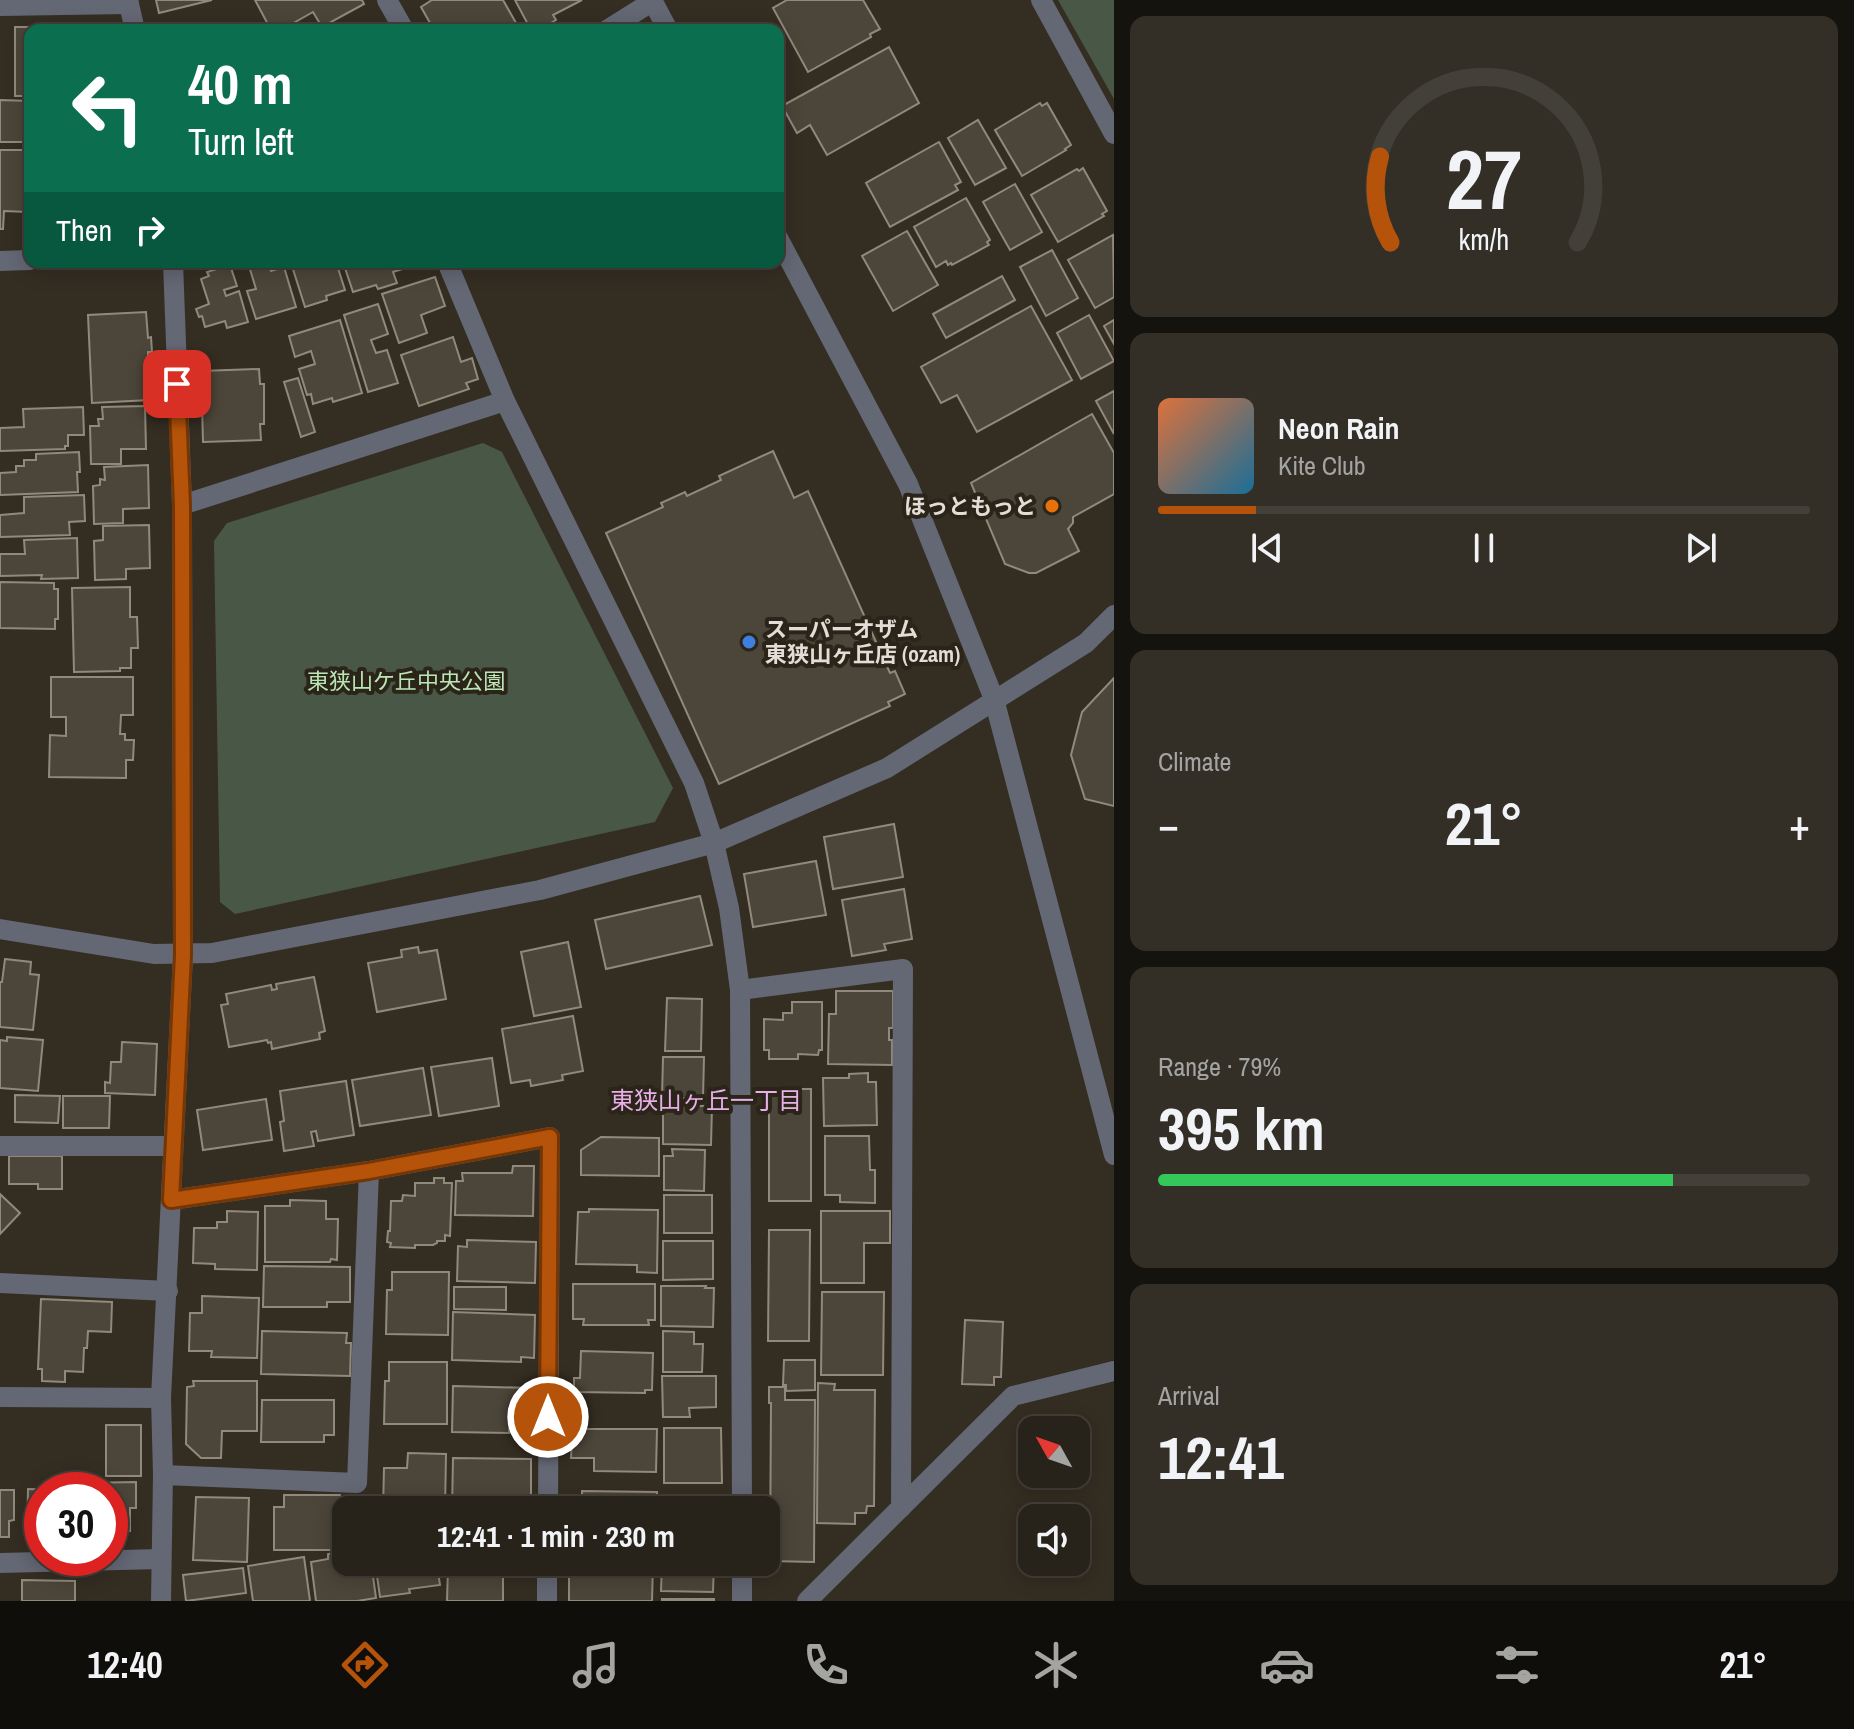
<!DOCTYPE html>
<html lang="en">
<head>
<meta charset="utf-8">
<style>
  body { margin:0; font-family:"Archivo Narrow","Noto Sans JP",sans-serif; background:#332f27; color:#f1f3f6; height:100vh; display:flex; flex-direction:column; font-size:30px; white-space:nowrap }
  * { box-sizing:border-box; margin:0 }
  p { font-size:26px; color:#a4a4a2 }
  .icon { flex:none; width:44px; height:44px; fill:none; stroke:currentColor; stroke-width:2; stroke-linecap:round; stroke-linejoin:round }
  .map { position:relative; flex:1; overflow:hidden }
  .panel { display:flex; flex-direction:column; gap:16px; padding:16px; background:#15130e; width:740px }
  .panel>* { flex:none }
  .banner { position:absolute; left:24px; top:24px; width:760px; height:244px; border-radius:16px; box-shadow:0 4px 20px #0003,0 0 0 2px #433f39; background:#0b6e4f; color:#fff; overflow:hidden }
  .needle { width:52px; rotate:310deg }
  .buttons { position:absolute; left:1018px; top:1416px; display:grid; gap:16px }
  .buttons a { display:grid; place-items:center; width:72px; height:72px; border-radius:16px; background:#27221a; box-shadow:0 4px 20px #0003,0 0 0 2px #433f39; font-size:40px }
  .speed { position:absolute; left:24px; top:1472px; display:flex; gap:16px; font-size:40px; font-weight:700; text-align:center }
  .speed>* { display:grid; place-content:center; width:104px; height:104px; border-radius:50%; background:#27221a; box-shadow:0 4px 20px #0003,0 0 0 2px #433f39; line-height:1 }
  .speed .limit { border:12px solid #d22; background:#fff; color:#111 }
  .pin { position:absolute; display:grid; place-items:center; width:68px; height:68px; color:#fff; margin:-34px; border-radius:16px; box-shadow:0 4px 12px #0006 }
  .me { position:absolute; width:88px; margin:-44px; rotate:0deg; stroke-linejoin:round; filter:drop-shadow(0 0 6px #0008) }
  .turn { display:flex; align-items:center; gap:28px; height:168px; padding:0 32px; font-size:36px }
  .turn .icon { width:104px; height:104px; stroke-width:2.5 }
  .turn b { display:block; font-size:56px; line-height:68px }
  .then { display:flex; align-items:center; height:76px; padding:0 32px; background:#0003; gap:16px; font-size:30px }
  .big { font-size:60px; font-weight:700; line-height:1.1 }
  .panel .card { flex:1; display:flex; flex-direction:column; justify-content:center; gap:12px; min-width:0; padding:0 28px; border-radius:16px; background:#332f27 }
  .panel .dial { align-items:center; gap:0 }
  .dial svg { height:208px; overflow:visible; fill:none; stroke:#433f39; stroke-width:7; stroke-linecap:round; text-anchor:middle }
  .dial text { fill:#f1f3f6; stroke:none }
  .song { display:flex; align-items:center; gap:24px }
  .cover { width:96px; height:96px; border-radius:12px; background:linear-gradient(135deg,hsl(20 70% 55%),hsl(200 70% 35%)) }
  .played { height:8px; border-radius:4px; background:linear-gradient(90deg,#b45309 15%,#433f39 15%) }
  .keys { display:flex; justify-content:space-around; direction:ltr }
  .heat { display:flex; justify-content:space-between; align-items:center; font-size:44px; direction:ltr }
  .charge { height:12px; border-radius:6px; background:linear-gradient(90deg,#34c759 79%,#433f39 0) }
  .trip { position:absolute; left:332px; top:1496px; width:448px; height:80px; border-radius:16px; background:#27221a; box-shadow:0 4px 20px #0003,0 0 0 2px #433f39; font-weight:700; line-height:80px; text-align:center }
  .menu { display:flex; height:128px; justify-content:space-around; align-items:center; background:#100e0a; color:#a4a4a2 }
  .menu .icon { width:56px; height:56px }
  .menu .selected { color:#b45309 }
  .menu b { font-size:36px; color:#f1f3f6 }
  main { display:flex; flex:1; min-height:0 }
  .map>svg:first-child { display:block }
  .green { fill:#495747 }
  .building { fill:#4c4539; stroke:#91897c; stroke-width:2 }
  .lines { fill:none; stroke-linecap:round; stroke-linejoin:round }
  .minor { stroke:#646774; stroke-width:20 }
  .route-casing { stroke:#753606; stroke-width:20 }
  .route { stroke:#b45309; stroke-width:14 }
  .food-dot { fill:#e8710a; stroke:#2a2419; stroke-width:3 }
  .shop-dot { fill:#3f7fe0; stroke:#2a2419; stroke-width:3 }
  .labels { text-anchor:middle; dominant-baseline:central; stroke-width:8; stroke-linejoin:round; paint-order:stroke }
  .poi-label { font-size:22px; font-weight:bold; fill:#e2ded7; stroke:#2a2419; text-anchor:end }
  .park-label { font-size:22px; fill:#bbe5b5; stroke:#2a2419 }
  .neighbourhood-label { font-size:24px; fill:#e8afe8; stroke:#2a2419 }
</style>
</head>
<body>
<main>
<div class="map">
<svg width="1114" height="1601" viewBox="0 0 1114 1601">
  <rect width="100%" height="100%" fill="#342d22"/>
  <g class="green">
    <polygon points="1058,0 1114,0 1114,99"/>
    <polygon points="483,443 502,452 673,788 655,822 235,914 220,902 214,541 227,523"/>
  </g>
  <g class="building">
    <polygon points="156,0 212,0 159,13"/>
    <polygon points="255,0 362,0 364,4 322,27 313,12 281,30 271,30"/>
    <polygon points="432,0 503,0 520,30 434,30 421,7"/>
    <polygon points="515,0 582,0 553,15 556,20 538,30 531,30"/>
    <polygon points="787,0 863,0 880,29 870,34 871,37 808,72 773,8"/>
    <polygon points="15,27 53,27 53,30 30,30 30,96 15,96"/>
    <polygon points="889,47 919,103 827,155 810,125 797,133 782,106"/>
    <polygon points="0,100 30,101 30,142 0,142"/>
    <polygon points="1040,103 1042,106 1047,103 1071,145 1065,149 1066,150 1022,176 995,130"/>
    <polygon points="978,120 1006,168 975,185 948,138"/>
    <polygon points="939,142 961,182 955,185 958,190 890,227 866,183"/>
    <polygon points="0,150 29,150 28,212 4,211 3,229 0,229"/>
    <polygon points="1083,168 1107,211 1102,214 1104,216 1058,242 1031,195 1077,169 1079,171"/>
    <polygon points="1015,184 1042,232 1010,250 983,202"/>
    <polygon points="966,198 990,240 987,242 989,245 952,265 951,263 948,265 946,261 936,267 914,227"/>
    <polygon points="907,231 938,285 893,311 862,256"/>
    <polygon points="1113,235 1114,297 1095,308 1068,260"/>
    <polygon points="1052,250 1078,298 1046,316 1020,267"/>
    <polygon points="262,262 268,262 271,271 284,267 296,307 256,319 247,291 256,289 249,266"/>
    <polygon points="295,262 336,262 345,290 326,296 327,300 305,307 291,263"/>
    <polygon points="365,262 415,262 415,265 393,272 397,283 378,289 376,285 353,292 345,268"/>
    <polygon points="230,265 237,286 224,290 226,296 239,291 248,322 227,328 225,321 205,327 202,316 199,317 196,309 209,304 201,279 209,276 207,272"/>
    <polygon points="1002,276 1015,300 946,338 933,314"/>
    <polygon points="435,277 445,306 421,315 427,333 399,343 382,294"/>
    <polygon points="378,304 388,334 371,340 376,353 387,350 398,383 368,392 344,315"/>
    <polygon points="1031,306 1072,380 977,432 957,395 941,403 921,367"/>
    <polygon points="146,312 148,338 151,337 152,352 148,352 148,379 152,379 153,393 150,393 150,400 92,403 88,315"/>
    <polygon points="1089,315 1114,361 1081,379 1057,333"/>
    <polygon points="340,320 362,393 333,402 332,398 313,404 311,394 307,395 299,369 315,364 311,351 295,357 289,336"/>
    <polygon points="1114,320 1114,344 1104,326"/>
    <polygon points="453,337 461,362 472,358 478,379 466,383 469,389 419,406 401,355"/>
    <polygon points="259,369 260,384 264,384 264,424 260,424 261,440 203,442 201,371"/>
    <polygon points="298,378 315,432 301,437 284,382"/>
    <polygon points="1114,391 1114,434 1096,401"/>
    <polygon points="145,406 146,449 121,449 121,464 91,464 90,426 99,426 98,419 103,419 102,407"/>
    <polygon points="83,407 84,435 68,435 68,446 65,446 65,449 0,451 0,428 24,427 23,409"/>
    <polygon points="1092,414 1114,453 1114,494 1073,517 1073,523 1068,529 1079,551 1036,573 1029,573 1005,564 971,483"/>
    <polygon points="773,451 794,498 808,491 890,673 895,671 905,694 888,702 890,706 719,784 606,533 663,507 661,503 685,492 687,496 721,480 719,476"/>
    <polygon points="79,452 80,472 77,472 78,492 0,495 0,473 16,472 16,466 24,466 24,460 36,460 36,454"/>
    <polygon points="148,465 149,508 123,509 123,523 94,524 93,486 100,485 100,479 105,480 104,467"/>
    <polygon points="84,495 85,521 69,522 70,535 0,537 0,515 24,513 24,497"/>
    <polygon points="149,525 150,568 126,569 126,579 95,580 94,541 103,540 103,526"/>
    <polygon points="77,538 78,578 41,579 42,575 0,576 0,554 25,554 24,540"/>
    <polygon points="0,582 54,583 54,589 58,589 58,619 55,619 55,629 0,628"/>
    <polygon points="130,587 130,617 137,617 138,648 131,648 131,668 120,668 120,671 74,672 72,588"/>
    <polygon points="51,677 133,677 133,715 121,715 120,734 125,734 125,740 134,740 133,760 126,760 126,778 49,777 50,735 66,736 66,717 51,717"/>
    <polygon points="1114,678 1114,806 1085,799 1071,755 1082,712"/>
    <polygon points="894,824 903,877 833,889 824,837"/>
    <polygon points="816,861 826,915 753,927 744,874"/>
    <polygon points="904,889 912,939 884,944 886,950 852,956 842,900"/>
    <polygon points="700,896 712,945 606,969 595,920"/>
    <polygon points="568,942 581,1007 534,1016 521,952"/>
    <polygon points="418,947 419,953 437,950 446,999 377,1012 368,963 402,957 401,950"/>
    <polygon points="5,959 31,962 30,974 39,975 33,1030 0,1027 0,982 2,982"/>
    <polygon points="314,977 325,1031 319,1033 320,1039 272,1049 271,1042 268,1043 267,1040 229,1047 221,1005 228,1004 226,994 271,985 272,990 277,989 276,984"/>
    <polygon points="836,991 893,991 893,1028 889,1028 889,1040 892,1040 892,1065 828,1064 829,1014 836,1014"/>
    <polygon points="667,998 702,999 701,1051 665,1051"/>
    <polygon points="792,1002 822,1002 822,1050 819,1050 818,1055 798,1054 798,1059 769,1059 769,1050 764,1050 764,1019 783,1020 783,1013 792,1013"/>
    <polygon points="573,1016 583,1071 562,1075 563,1080 531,1086 530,1080 511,1083 502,1029"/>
    <polygon points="7,1037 43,1040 38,1091 0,1088 0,1040 7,1041"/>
    <polygon points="122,1042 157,1044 155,1095 105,1093 105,1082 110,1083 111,1062 121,1062"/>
    <polygon points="663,1057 704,1057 703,1099 662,1098"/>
    <polygon points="492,1058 499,1106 439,1116 431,1067"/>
    <polygon points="423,1068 431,1115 360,1126 352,1080"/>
    <polygon points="868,1073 868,1082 876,1082 877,1125 824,1126 823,1078 849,1078 849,1074"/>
    <polygon points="346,1081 354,1135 318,1141 316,1131 311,1132 314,1146 284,1151 280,1122 284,1121 280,1091"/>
    <rect x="769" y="1089" width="42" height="112"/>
    <polygon points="15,1095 60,1096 58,1123 15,1122"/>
    <polygon points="63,1096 110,1096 109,1128 63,1128"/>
    <polygon points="266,1099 272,1140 203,1150 197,1110"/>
    <polygon points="663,1106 712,1106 711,1145 663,1144"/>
    <polygon points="825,1136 869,1136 870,1170 875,1170 875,1203 840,1202 840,1195 825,1195"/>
    <polygon points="601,1137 659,1138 659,1176 581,1175 581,1150"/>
    <polygon points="672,1149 705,1150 704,1191 664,1190 664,1156 673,1156"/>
    <polygon points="9,1156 62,1156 62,1189 38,1189 38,1184 9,1184"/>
    <polygon points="513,1166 534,1166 533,1216 455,1215 456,1181 463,1181 462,1173 512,1173"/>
    <polygon points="434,1178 444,1178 444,1183 452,1183 450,1236 445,1235 445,1241 437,1241 437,1243 433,1245 415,1245 415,1248 390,1247 391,1243 387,1242 388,1231 390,1231 391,1201 402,1201 403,1195 415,1196 415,1183 434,1183"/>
    <polygon points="0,1194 20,1213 0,1234"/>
    <rect x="664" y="1195" width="48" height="38"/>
    <polygon points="290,1200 326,1201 326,1219 338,1219 337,1260 331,1259 330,1262 265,1262 265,1206 290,1206"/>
    <polygon points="589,1209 658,1210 657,1273 637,1272 637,1265 576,1264 578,1212 589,1212"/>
    <polygon points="227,1211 258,1212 257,1270 215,1269 215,1264 193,1263 194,1228 217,1228 217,1222 227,1222"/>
    <polygon points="821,1211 890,1211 890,1243 864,1243 864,1283 821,1283"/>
    <polygon points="769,1230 810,1230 809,1341 768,1341"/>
    <polygon points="467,1240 536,1242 535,1283 457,1281 458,1246 467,1247"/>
    <polygon points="663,1241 713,1241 713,1279 663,1280"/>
    <polygon points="264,1266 350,1267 350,1302 327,1302 327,1307 263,1307"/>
    <polygon points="392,1272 449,1272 448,1335 386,1334 387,1290 392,1290"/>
    <polygon points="573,1284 655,1284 655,1320 648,1320 649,1325 583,1325 584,1319 573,1319"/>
    <polygon points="661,1286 706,1286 705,1288 714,1288 713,1327 661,1326"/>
    <polygon points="454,1287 506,1287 506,1310 454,1309"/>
    <polygon points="822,1292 884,1292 883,1375 821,1375"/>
    <polygon points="202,1296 259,1298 257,1358 211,1357 212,1351 189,1351 190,1313 202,1313"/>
    <polygon points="41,1299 112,1302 111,1332 88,1331 87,1348 84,1348 83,1372 65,1371 65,1382 42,1381 42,1369 38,1369"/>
    <polygon points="453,1312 535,1315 534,1358 521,1357 521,1362 452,1360"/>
    <polygon points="965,1320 1003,1322 1001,1377 994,1377 994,1385 962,1384"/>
    <polygon points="262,1331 347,1333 346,1343 351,1343 350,1376 261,1374"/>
    <polygon points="663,1331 694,1332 694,1344 703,1344 702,1372 663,1372"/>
    <polygon points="581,1351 653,1353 652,1390 645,1390 645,1393 574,1392 574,1378 580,1378"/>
    <polygon points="784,1360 815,1360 815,1390 786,1391 786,1385 783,1385"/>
    <polygon points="389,1362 447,1362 447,1424 384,1424 385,1381 389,1381"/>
    <polygon points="662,1376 716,1376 716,1407 689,1408 690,1417 663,1417"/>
    <polygon points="193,1381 257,1381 257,1431 222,1431 221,1458 201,1458 186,1444 187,1387 194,1386"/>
    <polygon points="818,1383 835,1384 834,1390 875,1390 874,1506 867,1506 866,1513 855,1513 855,1524 817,1523"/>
    <polygon points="453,1386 533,1388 532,1428 509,1428 509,1433 452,1432"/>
    <polygon points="769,1387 785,1387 785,1400 815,1400 814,1562 770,1561 771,1403 769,1403"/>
    <polygon points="262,1400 334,1400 334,1435 324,1435 324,1442 261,1442"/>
    <rect x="106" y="1425" width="35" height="51"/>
    <polygon points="664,1428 721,1428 722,1483 664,1483"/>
    <polygon points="578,1429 657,1429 656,1472 594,1471 594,1458 571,1458 572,1443 578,1443"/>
    <polygon points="408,1453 446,1454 445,1510 383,1510 384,1468 407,1468"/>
    <polygon points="453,1458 531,1459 531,1504 504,1504 504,1510 452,1510"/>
    <polygon points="136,1482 136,1508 130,1508 130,1531 110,1531 110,1490 82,1490 82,1483"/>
    <polygon points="28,1489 66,1490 42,1490 42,1541 27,1541"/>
    <polygon points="0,1490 14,1490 14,1520 9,1521 9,1537 0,1537"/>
    <polygon points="582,1491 657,1492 657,1510 571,1510 571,1496 582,1497"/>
    <polygon points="284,1495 340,1495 340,1538 333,1538 333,1550 274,1550 274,1507 284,1507"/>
    <polygon points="196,1497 249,1498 247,1562 193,1560"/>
    <polygon points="346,1551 346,1562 371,1562 376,1598 357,1601 316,1601 311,1562 328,1559 328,1554"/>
    <polygon points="304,1557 310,1601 253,1601 248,1566"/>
    <polygon points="375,1562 441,1562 441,1564 437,1565 440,1585 409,1589 410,1593 380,1597"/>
    <polygon points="451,1562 511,1562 510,1565 451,1564"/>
    <polygon points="662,1562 714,1562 713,1592 661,1591"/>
    <polygon points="569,1564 653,1564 652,1601 569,1601"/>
    <polygon points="448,1567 503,1568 503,1601 447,1601"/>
    <polygon points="243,1568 246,1593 186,1601 183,1575"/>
    <polygon points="22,1580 75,1581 75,1601 22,1601"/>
    <rect x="662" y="1599" width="52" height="2"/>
  </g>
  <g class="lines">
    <g class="minor">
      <polyline points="128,0 135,30"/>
      <polyline points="387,0 404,30"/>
      <polyline points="652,0 668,30"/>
      <polyline points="1041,0 1114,134"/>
      <polyline points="0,6 129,4"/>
      <polyline points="607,30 653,1"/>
      <polyline points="778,238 908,484 994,699 1114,1155"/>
      <polyline points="0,261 30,260"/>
      <polyline points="447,262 505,401 694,783 714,843 729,908 740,990 742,1510"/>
      <polyline points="182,505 505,401"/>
      <polyline points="0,929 154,954 212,953 540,890 714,843 887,768 1086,643 1114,615"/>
      <polyline points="740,990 903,969 901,1508"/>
      <polyline points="0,1146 173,1146"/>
      <polyline points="171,1200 369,1171 550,1137 548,1510"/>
      <polyline points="0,1283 168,1291"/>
      <polyline points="0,1397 161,1398"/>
      <polyline points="163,1475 357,1483 369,1171"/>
      <polyline points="742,1562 742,1601"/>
      <polyline points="0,1563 161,1559"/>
      <polyline points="161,1601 163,1475 161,1398 183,955 182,505 173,262"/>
      <polyline points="547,1601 547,1562"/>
      <polyline points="807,1601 1013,1396 1114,1371"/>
    </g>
  </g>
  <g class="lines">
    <defs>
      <polyline id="route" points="177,384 182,505 183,955 171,1200 369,1171 550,1137 548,1417"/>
    </defs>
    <use href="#route" class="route-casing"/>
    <use href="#route" class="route"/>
  </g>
  <circle class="food-dot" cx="1052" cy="506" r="8"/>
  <circle class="shop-dot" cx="749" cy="642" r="8"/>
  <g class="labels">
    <g class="poi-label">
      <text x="1036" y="506">ほっともっと</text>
      <text x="765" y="629" text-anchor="start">スーパーオザム<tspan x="765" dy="25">東狭山ヶ丘店 (ozam)</tspan></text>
    </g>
    <g class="park-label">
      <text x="406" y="681">東狭山ケ丘中央公園</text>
    </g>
    <g class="neighbourhood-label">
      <text x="706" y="1100">東狭山ヶ丘一丁目</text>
    </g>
  </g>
</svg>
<div class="buttons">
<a><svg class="needle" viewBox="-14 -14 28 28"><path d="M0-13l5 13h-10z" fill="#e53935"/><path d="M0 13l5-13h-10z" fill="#a4a4a2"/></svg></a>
<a><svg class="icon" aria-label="sound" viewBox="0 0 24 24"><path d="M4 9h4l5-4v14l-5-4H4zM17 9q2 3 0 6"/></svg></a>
</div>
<div class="speed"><div class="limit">30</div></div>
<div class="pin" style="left:177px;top:384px;background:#d93025"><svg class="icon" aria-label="arrive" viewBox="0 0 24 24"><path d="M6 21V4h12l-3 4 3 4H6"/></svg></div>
<svg class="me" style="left:548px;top:1417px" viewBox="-20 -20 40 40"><circle r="17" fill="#b45309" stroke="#fff" stroke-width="3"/><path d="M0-11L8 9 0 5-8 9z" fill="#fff"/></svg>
<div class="trip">12:41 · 1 min · 230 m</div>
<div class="banner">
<div class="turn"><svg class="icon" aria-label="left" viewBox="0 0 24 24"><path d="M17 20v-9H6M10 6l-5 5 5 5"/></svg><div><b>40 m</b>Turn left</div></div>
<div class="then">Then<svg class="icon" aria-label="right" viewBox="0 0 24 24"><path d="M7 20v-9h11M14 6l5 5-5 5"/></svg></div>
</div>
</div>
<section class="panel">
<div class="card dial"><svg viewBox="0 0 100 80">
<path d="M14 69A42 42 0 1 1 86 69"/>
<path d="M14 69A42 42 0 0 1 10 36" stroke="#b45309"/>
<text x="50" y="56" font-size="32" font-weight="700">27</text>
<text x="50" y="72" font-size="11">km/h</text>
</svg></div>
<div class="card">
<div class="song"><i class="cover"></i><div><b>Neon Rain</b><p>Kite Club</p></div></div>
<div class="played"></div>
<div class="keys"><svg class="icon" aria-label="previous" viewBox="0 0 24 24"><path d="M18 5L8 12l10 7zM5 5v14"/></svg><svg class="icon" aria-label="pause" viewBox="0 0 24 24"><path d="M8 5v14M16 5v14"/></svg><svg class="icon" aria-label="next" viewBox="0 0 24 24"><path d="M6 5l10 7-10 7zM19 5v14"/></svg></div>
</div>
<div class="card"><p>Climate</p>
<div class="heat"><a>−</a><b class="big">21°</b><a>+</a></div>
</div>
<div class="card"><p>Range · 79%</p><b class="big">395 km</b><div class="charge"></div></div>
<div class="card"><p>Arrival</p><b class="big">12:41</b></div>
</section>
</main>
<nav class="menu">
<b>12:40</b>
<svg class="icon selected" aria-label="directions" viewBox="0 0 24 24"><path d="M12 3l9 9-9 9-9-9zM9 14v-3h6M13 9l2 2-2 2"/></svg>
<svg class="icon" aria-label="music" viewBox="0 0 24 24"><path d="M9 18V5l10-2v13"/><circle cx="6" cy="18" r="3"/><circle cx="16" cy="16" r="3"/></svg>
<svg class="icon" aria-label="phone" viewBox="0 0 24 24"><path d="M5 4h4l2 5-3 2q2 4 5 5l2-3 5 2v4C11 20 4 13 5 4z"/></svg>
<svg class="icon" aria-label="climate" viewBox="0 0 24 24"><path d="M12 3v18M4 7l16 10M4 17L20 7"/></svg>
<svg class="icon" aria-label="car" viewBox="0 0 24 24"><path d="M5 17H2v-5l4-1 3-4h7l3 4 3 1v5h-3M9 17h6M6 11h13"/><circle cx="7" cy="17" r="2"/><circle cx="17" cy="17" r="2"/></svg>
<svg class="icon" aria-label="filters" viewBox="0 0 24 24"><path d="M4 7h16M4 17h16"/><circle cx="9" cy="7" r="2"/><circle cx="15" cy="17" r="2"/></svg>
<b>21°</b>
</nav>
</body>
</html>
